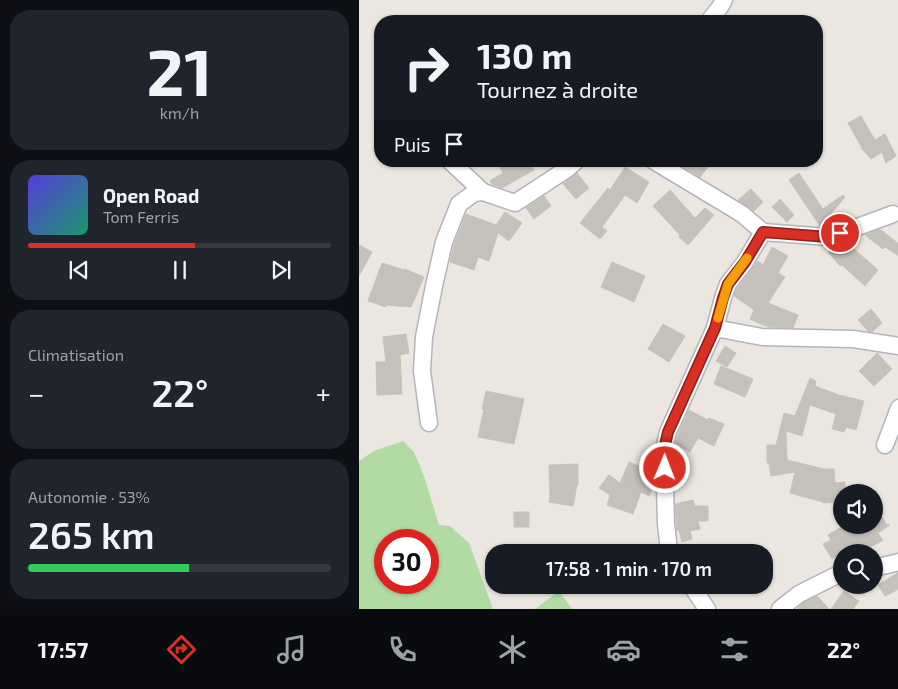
<!DOCTYPE html>
<html lang="fr">
<head>
<meta charset="utf-8">
<style>
  body { margin:0; font-family:"Exo 2",sans-serif; background:#20242c; color:#f1f3f6; height:100vh; display:flex; flex-direction:column; font-size:19px; white-space:nowrap }
  * { box-sizing:border-box; margin:0 }
  p { font-size:16px; color:#9ea1a6 }
  .icon { flex:none; width:28px; height:28px; fill:none; stroke:currentColor; stroke-width:2; stroke-linecap:round; stroke-linejoin:round }
  .map { position:relative; flex:1; overflow:hidden }
  .side { display:flex; flex-direction:column; gap:10px; padding:10px; background:#0d0f14; width:359px }
  .side>* { flex:none }
  .guide { position:absolute; left:15px; top:15px; width:449px; height:152px; border-radius:20px; box-shadow:0 1px 4px #0004; background:#171b24; color:#f1f3f6; overflow:hidden }
  .tools { position:absolute; left:474px; top:484px; display:grid; gap:10px }
  .tools a { display:grid; place-items:center; width:50px; height:50px; border-radius:50%; background:#171b24; box-shadow:0 1px 4px #0004; font-size:25px }
  .speed { position:absolute; left:15px; top:529px; display:flex; gap:10px; font-size:25px; font-weight:700; text-align:center }
  .speed>* { display:grid; place-content:center; width:65px; height:65px; border-radius:50%; background:#171b24; box-shadow:0 1px 4px #0004; line-height:1 }
  .speed .limit { border:8px solid #d22; background:#fff; color:#111 }
  .pin { position:absolute; display:grid; place-items:center; width:42px; height:42px; color:#fff; margin:-21px; border:2px solid #fff; border-radius:50%; box-shadow:0 1px 5px #0007 }
  .me { position:absolute; width:55px; margin:-28px; rotate:1deg; stroke-linejoin:round; filter:drop-shadow(0 0 4px #0008) }
  .turn { display:flex; align-items:center; gap:18px; height:105px; padding:0 20px; font-size:22px }
  .turn .icon { width:65px; height:65px; stroke-width:2.5 }
  .turn b { display:block; font-size:35px; line-height:42px }
  .then { display:flex; align-items:center; height:48px; padding:0 20px; background:#0003; gap:10px; font-size:19px }
  .big { font-size:38px; font-weight:600; line-height:1.1 }
  .side .tile { flex:1; display:flex; flex-direction:column; justify-content:center; gap:8px; min-width:0; padding:0 18px; border-radius:20px; background:#20242c }
  .side .dial { align-items:center; gap:0 }
  .dial b { font-size:65px; line-height:1 }
  .song { display:flex; align-items:center; gap:15px }
  .cover { width:60px; height:60px; border-radius:8px; background:linear-gradient(135deg,hsl(250 70% 55%),hsl(160 70% 35%)) }
  .played { height:5px; border-radius:2px; background:linear-gradient(90deg,#d93025 55%,#363941 55%) }
  .keys { display:flex; justify-content:space-around; direction:ltr }
  .heat { display:flex; justify-content:space-between; align-items:center; font-size:28px; direction:ltr }
  .charge { height:8px; border-radius:4px; background:linear-gradient(90deg,#34c759 53%,#363941 0) }
  .trip { position:absolute; left:126px; top:544px; width:288px; height:50px; border-radius:20px; background:#171b24; box-shadow:0 1px 4px #0004; font-weight:600; line-height:50px; text-align:center }
  .dock { display:flex; height:80px; justify-content:space-around; align-items:center; background:#090b0e; color:#9ea1a6 }
  .dock .icon { width:35px; height:35px }
  .dock .selected { color:#d93025 }
  .dock b { font-size:22px; color:#f1f3f6 }
  main { display:flex; flex:1; min-height:0 }
  .map>svg:first-child { display:block }
  .green { fill:#b1dba3; fill-rule:evenodd }
  .building { fill:#c4c1bb; stroke:#c7c3b9 }
  .lines { fill:none; stroke-linecap:round; stroke-linejoin:round }
  .minor-casing { stroke:#b3b4bd; stroke-width:19 }
  .minor { stroke:#fff; stroke-width:16 }
  .route-casing { stroke:#8d1f18; stroke-width:12 }
  .route { stroke:#d93025; stroke-width:9 }
  .slow { stroke:#f59e0b; stroke-width:9 }
</style>
</head>
<body>
<main>
<section class="side">
<div class="tile dial"><b>21</b><p>km/h</p></div>
<div class="tile">
<div class="song"><i class="cover"></i><div><b>Open Road</b><p>Tom Ferris</p></div></div>
<div class="played"></div>
<div class="keys"><svg class="icon" aria-label="previous" viewBox="0 0 24 24"><path d="M18 5L8 12l10 7zM5 5v14"/></svg><svg class="icon" aria-label="pause" viewBox="0 0 24 24"><path d="M8 5v14M16 5v14"/></svg><svg class="icon" aria-label="next" viewBox="0 0 24 24"><path d="M6 5l10 7-10 7zM19 5v14"/></svg></div>
</div>
<div class="tile"><p>Climatisation</p>
<div class="heat"><a>−</a><b class="big">22°</b><a>+</a></div>
</div>
<div class="tile"><p>Autonomie · 53%</p><b class="big">265 km</b><div class="charge"></div></div>
</section>
<div class="map">
<svg width="540" height="609" viewBox="0 0 540 609">
  <rect width="100%" height="100%" fill="#ebe7e0"/>
  <g class="green">
    <path d="M44,441L55,452L65,476L80,525L91,526L110,543L134,609H0V461L15,451ZM26,540H69V582H26Z"/>
    <polygon points="200,591 213,609 176,609"/>
  </g>
  <g class="building">
    <polygon points="502,116 516,140 526,134 537,156 527,163 523,152 512,159 502,148 503,148 489,123"/>
    <polygon points="148,161 170,161 175,170 143,188 133,184 131,181 144,173 140,166"/>
    <polygon points="315,161 354,161 341,177"/>
    <polygon points="266,167 290,182 278,203 266,195 243,227 248,231 241,239 221,223 249,188 251,190"/>
    <polygon points="218,173 230,188 217,199 204,184"/>
    <polygon points="440,173 464,209 484,195 486,197 465,222 470,226 461,226 430,180"/>
    <polygon points="392,189 404,202 395,211 379,200"/>
    <polygon points="311,190 336,218 346,208 355,215 329,245 320,237 321,235 294,206"/>
    <polygon points="185,196 192,206 175,219 167,208"/>
    <polygon points="421,199 435,215 428,222 413,207"/>
    <polygon points="146,212 163,223 150,241 139,233 130,261 119,257 115,270 91,262 95,245 107,214 137,225"/>
    <polygon points="521,229 540,244 540,256 526,247 524,249 506,235"/>
    <polygon points="487,242 519,270 506,286 483,265 481,266 469,252 475,247 474,246"/>
    <polygon points="0,245 13,252 0,276"/>
    <polygon points="413,247 429,256 419,273 426,277 409,303 439,315 434,328 409,327 391,319 395,310 375,296 378,289 399,261 404,265"/>
    <polygon points="253,262 286,276 275,302 242,287"/>
    <polygon points="23,263 45,270 46,269 65,277 52,307 27,305 27,307 9,301"/>
    <polygon points="512,309 523,323 513,332 509,331 499,320"/>
    <polygon points="304,324 326,336 310,362 289,349"/>
    <polygon points="47,334 50,353 41,355 43,394 18,395 17,362 27,362 24,337"/>
    <polygon points="366,346 377,353 368,367 357,361"/>
    <polygon points="518,353 533,369 515,386 500,371"/>
    <polygon points="362,366 394,379 386,397 355,384"/>
    <polygon points="451,378 457,381 456,386 480,395 505,401 497,430 487,427 485,432 473,429 477,414 451,405 443,436 427,431 428,460 465,469 475,469 476,483 486,482 486,492 482,492 482,502 464,503 464,502 431,493 436,472 412,476 410,463 408,463 408,445 417,445 425,413 436,416"/>
    <polygon points="127,391 165,399 155,444 119,437 125,409 123,409"/>
    <polygon points="330,410 349,420 350,418 365,424 355,446 339,438 331,452 317,444 319,435"/>
    <polygon points="270,462 296,473 296,481 290,496 282,492 274,514 248,505 251,495 240,488 250,475 261,483"/>
    <polygon points="219,464 219,485 218,485 214,506 190,502 191,496 190,465"/>
    <polygon points="334,500 336,506 349,506 349,521 339,521 341,529 331,531 333,539 323,542 320,530 318,531 316,504"/>
    <rect x="155" y="512" width="15" height="15"/>
    <polygon points="522,515 528,525 531,525 519,533 524,540 510,548 512,552 482,552 473,559 464,544 472,540 469,535 486,525 495,525 498,530 505,525 515,525 515,519"/>
    <polygon points="540,572 540,589 526,596 519,585"/>
    <polygon points="485,591 500,601 494,609 472,609"/>
    <polygon points="458,596 470,609 438,609 445,602"/>
  </g>
  <g class="lines">
    <defs>
      <g id="minor">
        <polyline points="350,21 361,7 365,0"/>
        <polyline points="91,161 124,192 156,203 208,169 217,161"/>
        <polyline points="295,161 383,214 404,232 469,237 493,229 534,214"/>
        <polyline points="356,328 403,337 494,339 540,346"/>
        <polyline points="70,423 63,371 65,337 75,286 85,242 100,204 115,193 124,192"/>
        <polyline points="526,445 540,408"/>
        <polyline points="312,552 310,550 307,524 305,449 309,432 356,328 364,298 369,284 386,262 404,232"/>
        <polyline points="515,568 540,562"/>
        <polyline points="332,585 348,609"/>
        <polyline points="421,609 440,594 476,576 482,575"/>
      </g>
    </defs>
    <use href="#minor" class="minor-casing"/>
    <use href="#minor" class="minor"/>
  </g>
  <g class="lines">
    <defs>
      <polyline id="route" points="306,468 305,449 309,432 356,328 364,298 369,284 386,262 404,232 469,237 481,233"/>
    </defs>
    <use href="#route" class="route-casing"/>
    <use href="#route" class="route"/>
    <polyline class="slow" points="359,318 369,284 388,258"/>
  </g>
</svg>
<div class="tools">
<a><svg class="icon" aria-label="sound" viewBox="0 0 24 24"><path d="M4 9h4l5-4v14l-5-4H4zM17 9q2 3 0 6"/></svg></a>
<a><svg class="icon" aria-label="search" viewBox="0 0 24 24"><circle cx="10" cy="10" r="6"/><path d="M15 15l6 6"/></svg></a>
</div>
<div class="speed"><div class="limit">30</div></div>
<div class="pin" style="left:481px;top:233px;background:#d93025"><svg class="icon" aria-label="arrive" viewBox="0 0 24 24"><path d="M6 21V4h12l-3 4 3 4H6"/></svg></div>
<svg class="me" style="left:306px;top:468px" viewBox="-20 -20 40 40"><circle r="17" fill="#d93025" stroke="#fff" stroke-width="3"/><path d="M0-11L8 9 0 5-8 9z" fill="#fff"/></svg>
<div class="trip">17:58 · 1 min · 170 m</div>
<div class="guide">
<div class="turn"><svg class="icon" aria-label="right" viewBox="0 0 24 24"><path d="M7 20v-9h11M14 6l5 5-5 5"/></svg><div><b>130 m</b>Tournez à droite</div></div>
<div class="then">Puis<svg class="icon" aria-label="arrive" viewBox="0 0 24 24"><path d="M6 21V4h12l-3 4 3 4H6"/></svg></div>
</div>
</div>
</main>
<nav class="dock">
<b>17:57</b>
<svg class="icon selected" aria-label="directions" viewBox="0 0 24 24"><path d="M12 3l9 9-9 9-9-9zM9 14v-3h6M13 9l2 2-2 2"/></svg>
<svg class="icon" aria-label="music" viewBox="0 0 24 24"><path d="M9 18V5l10-2v13"/><circle cx="6" cy="18" r="3"/><circle cx="16" cy="16" r="3"/></svg>
<svg class="icon" aria-label="phone" viewBox="0 0 24 24"><path d="M5 4h4l2 5-3 2q2 4 5 5l2-3 5 2v4C11 20 4 13 5 4z"/></svg>
<svg class="icon" aria-label="climate" viewBox="0 0 24 24"><path d="M12 3v18M4 7l16 10M4 17L20 7"/></svg>
<svg class="icon" aria-label="car" viewBox="0 0 24 24"><path d="M5 17H2v-5l4-1 3-4h7l3 4 3 1v5h-3M9 17h6M6 11h13"/><circle cx="7" cy="17" r="2"/><circle cx="17" cy="17" r="2"/></svg>
<svg class="icon" aria-label="filters" viewBox="0 0 24 24"><path d="M4 7h16M4 17h16"/><circle cx="9" cy="7" r="2"/><circle cx="15" cy="17" r="2"/></svg>
<b>22°</b>
</nav>
</body>
</html>
